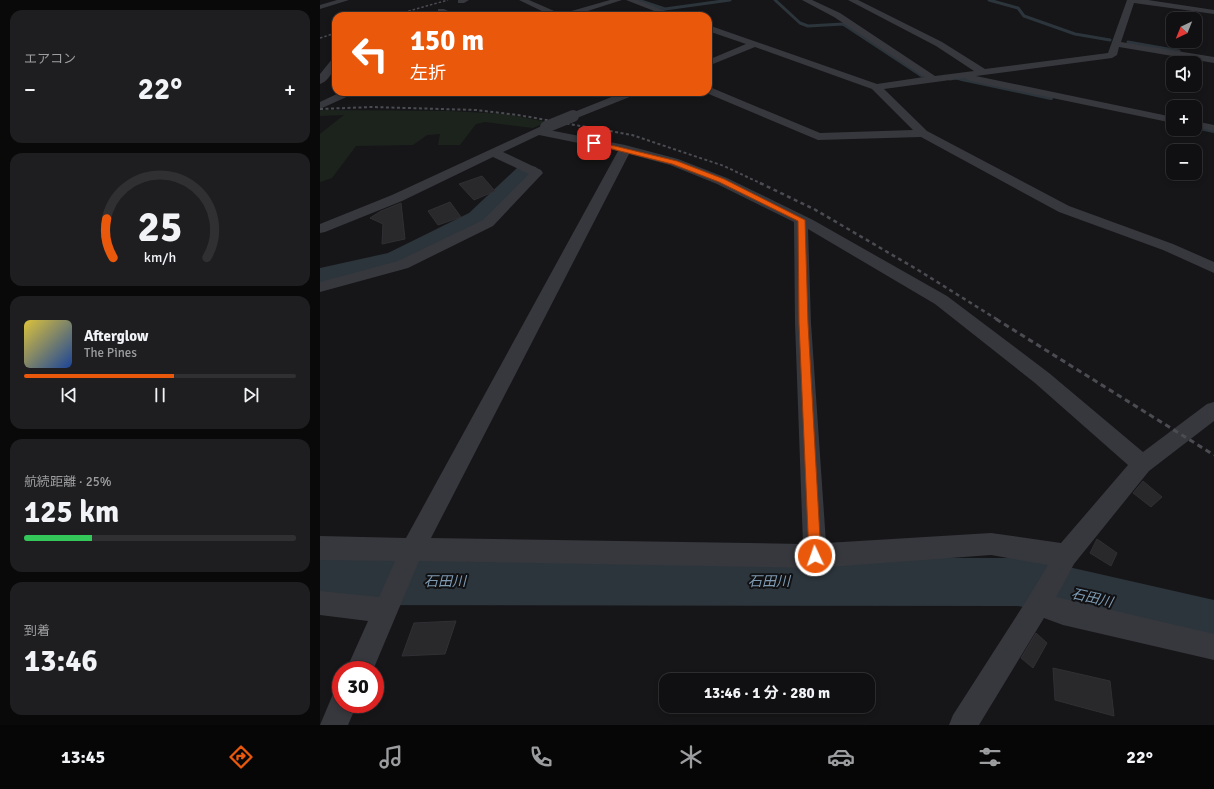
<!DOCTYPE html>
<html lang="ja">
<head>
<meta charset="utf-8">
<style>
  body { margin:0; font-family:Signika,"Noto Sans JP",sans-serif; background:#1e1e20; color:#f1f3f6; height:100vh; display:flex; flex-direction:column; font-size:15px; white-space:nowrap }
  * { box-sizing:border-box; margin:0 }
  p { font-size:13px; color:#9c9d9f }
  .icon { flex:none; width:22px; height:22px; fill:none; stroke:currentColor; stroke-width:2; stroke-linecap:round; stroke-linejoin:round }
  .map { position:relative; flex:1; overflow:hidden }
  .details { display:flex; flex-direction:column; gap:10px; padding:10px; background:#09090a; width:320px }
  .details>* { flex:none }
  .top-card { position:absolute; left:12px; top:12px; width:380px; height:84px; border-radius:12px; box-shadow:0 2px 6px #0003,0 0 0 1px #303032; background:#ea580c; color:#fff; overflow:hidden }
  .needle { width:26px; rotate:223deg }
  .fabs { position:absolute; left:846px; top:12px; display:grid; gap:8px }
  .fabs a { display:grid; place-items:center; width:36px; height:36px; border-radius:8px; background:#101012; box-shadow:0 2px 6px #0003,0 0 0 1px #303032; font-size:20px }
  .speed { position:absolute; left:12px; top:661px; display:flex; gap:8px; font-size:20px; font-weight:700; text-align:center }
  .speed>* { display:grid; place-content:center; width:52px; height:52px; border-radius:50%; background:#101012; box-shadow:0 2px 6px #0003,0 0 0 1px #303032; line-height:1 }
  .speed .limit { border:6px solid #d22; background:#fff; color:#111 }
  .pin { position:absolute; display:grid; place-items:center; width:34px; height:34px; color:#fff; margin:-17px; border-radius:8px; box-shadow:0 2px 6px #0006 }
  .me { position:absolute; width:44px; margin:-22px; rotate:357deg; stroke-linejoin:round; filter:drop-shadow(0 0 3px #0008) }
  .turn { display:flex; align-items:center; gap:14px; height:84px; padding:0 12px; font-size:18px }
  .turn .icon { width:52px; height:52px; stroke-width:2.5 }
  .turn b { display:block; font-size:28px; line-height:34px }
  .big { font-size:30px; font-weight:700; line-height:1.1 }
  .details .tile { flex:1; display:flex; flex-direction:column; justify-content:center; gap:6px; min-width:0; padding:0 14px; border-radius:12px; background:#1e1e20 }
  .details .dial { align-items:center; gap:0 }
  .dial svg { height:104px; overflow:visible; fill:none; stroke:#303032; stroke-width:7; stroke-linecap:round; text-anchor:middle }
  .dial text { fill:#f1f3f6; stroke:none }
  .song { display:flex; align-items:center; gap:12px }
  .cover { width:48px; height:48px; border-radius:6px; background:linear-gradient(135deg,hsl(50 70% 55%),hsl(220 70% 35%)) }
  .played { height:4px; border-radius:2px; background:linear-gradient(90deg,#ea580c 55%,#303032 55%) }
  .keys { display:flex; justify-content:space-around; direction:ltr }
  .heat { display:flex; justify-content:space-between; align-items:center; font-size:22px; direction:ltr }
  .charge { height:6px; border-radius:3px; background:linear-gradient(90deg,#34c759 25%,#303032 0) }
  .trip { position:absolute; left:339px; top:673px; width:216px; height:40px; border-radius:12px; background:#101012; box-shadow:0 2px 6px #0003,0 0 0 1px #303032; font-weight:700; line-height:40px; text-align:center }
  .tab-bar { display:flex; height:64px; justify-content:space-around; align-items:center; background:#060607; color:#9c9d9f }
  .tab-bar .icon { width:28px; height:28px }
  .tab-bar .active { color:#ea580c }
  .tab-bar b { font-size:18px; color:#f1f3f6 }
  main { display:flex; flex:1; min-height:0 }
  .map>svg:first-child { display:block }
  .green { fill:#1c231d }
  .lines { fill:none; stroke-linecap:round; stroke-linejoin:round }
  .stream-far1 { stroke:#2c353c; stroke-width:3 }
  .stream { stroke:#2c353c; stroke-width:4 }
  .river { fill:#2c353c; fill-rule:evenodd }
  .building { fill:#29292c; stroke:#303034 }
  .street { fill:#37383d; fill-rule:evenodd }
  .rail-far3 { stroke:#4a4c52; stroke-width:1.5; stroke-dasharray:2.5 2; stroke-linecap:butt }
  .rail-far2 { stroke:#4a4c52; stroke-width:2; stroke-dasharray:3 2.5; stroke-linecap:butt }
  .rail-far1 { stroke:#4a4c52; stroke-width:2.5; stroke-dasharray:4 3.5; stroke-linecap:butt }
  .rail { stroke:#4a4c52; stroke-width:3; stroke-dasharray:5.5 4; stroke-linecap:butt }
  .street-bridge { stroke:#37383d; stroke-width:12 }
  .route { fill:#ea580c; stroke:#983908 }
  .labels { text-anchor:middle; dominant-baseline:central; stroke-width:4; stroke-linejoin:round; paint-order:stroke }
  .near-water-label { font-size:14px; font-style:italic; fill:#7f9bb3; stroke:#111113 }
</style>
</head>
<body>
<main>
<section class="details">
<div class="tile"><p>エアコン</p>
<div class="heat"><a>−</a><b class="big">22°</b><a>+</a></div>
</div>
<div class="tile dial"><svg viewBox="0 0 100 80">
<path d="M14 69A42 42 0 1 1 86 69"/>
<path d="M14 69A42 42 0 0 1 9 39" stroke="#ea580c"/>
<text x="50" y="56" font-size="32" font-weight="700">25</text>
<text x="50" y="72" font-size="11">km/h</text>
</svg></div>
<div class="tile">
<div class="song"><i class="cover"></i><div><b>Afterglow</b><p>The Pines</p></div></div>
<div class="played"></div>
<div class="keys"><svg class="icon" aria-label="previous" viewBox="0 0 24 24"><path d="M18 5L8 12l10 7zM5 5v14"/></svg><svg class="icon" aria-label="pause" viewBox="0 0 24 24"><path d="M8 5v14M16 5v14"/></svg><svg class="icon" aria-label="next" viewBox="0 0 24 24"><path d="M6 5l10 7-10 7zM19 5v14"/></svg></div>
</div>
<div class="tile"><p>航続距離 · 25%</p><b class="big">125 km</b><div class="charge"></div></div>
<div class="tile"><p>到着</p><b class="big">13:46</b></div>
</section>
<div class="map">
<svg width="894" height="725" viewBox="0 0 894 725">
  <rect width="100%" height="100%" fill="#161618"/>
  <polygon class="green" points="0,110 129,111 186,114 227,122 213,128 165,122 156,124 140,145 118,145 120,134 107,135 93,145 36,146 12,178 0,182 0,134 24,115 0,116"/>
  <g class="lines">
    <g class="stream-far1">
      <polyline points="318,0 345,9 410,0"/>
      <polyline points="455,0 480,23 488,26 523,24 602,76"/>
      <polyline points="669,0 698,8 704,16 755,34 790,40"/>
      <polyline points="324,16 336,12"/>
      <polyline points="808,42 859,51"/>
      <polyline points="630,79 635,78 646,80"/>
    </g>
    <g class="stream">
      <polyline points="642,79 731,98"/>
      <polyline points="875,127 894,131"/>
    </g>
    <g class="river">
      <polygon points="207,165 216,167 219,172 169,225 87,267 0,288 0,268 68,253 149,213 198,167"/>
      <polygon points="0,557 698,558 753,568 894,600 894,650 753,616 698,606 0,605"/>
    </g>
  </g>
  <g class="building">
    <polygon points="162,176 175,191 154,200 139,184"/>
    <polygon points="130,202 141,217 118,225 108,211"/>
    <polygon points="81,203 85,239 62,244 63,224 50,218 61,211"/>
    <polygon points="823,481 842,497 831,507 813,493"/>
    <polygon points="777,539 797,553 791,566 770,553"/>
    <polygon points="136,621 125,654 82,656 94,623"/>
    <polygon points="716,633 727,643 713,668 701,658"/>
    <polygon points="733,668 790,681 794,716 735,700"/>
  </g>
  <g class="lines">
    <g class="street">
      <polygon points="17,0 29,0 0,9 0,5"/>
      <polygon points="138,0 149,0 144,3 138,3"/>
      <polygon points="199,0 209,0 241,14 290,0 302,0 252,16 232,16"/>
      <polygon points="306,0 317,0 359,16 347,16"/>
      <polygon points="482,0 492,0 520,13 615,76 654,71 616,46 528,0 538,0 622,42 665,69 788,53 807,0 828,0 894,10 894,14 814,3 801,42 894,57 894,63 799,47 797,55 792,58 656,76 853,117 853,123 650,81 645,78 564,89 607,131 749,206 853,244 894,262 894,273 843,250 739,212 601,137 498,140 384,92 388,92 388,87 392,88 500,133 593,130 552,89 435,47 388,66 388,60 426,44 388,31 388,25 557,84 604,77 514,17"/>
      <polygon points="118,9 124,9 138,16 127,16 118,13"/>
      <path d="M16,57C16,66 10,81 0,84V74L13,58Z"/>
      <polygon points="21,92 34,92 33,94 0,109 0,102"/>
      <polygon points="304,92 318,92 317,94 257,118 253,119 248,116 249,114"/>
      <polygon points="875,121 894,125 894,131 875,127"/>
      <path d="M226,124L232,127L229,130L305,145L358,159L407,178L493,220L627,296L729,373L823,452L887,404L894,402V421L829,471L754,564L736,597L894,634V660L743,625L724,618L659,725H629L633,715L710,595L728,565L671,555L495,568L99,561L53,670H26L48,621L0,615V591L59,597L75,561L0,560V536L86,538L298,151L219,135L183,152L221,170L223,173L173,226L88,268L0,292V282L78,261L163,220L209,174L173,157L82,201L5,232L0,233V224L72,195ZM309,154L350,165L397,184L474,222L475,323L483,544L111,538ZM488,229L615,304L715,383L808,465L741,543L671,533L506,543L491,323Z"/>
      <polygon points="21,691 21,704 37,704 28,725 0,725 13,694"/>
    </g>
    <g class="rail-far3">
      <polyline points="71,16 128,0"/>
      <polyline points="0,38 16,33"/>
    </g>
    <polyline class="rail-far2" points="0,109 52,107 156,110 198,115 312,135 404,166 442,184"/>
    <polyline class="rail-far1" points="440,183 494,209 598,270 678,320"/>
    <polyline class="rail" points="676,319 894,455"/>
    <polyline class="street-bridge" points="226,127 253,116"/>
  </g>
  <polygon class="route" points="274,141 357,161 404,179 485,220 488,323 501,556 500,560 495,561 491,560 489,556 479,323 478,221 399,182 352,164 272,144 271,143"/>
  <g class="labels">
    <g class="near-water-label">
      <text x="125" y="581">石田川</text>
      <text x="449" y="581">石田川</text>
      <text transform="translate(772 598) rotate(13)">石田川</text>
    </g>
  </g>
</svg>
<div class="fabs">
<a><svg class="needle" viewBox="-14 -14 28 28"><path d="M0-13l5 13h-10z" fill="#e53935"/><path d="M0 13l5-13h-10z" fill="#9c9d9f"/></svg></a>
<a><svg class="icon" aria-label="sound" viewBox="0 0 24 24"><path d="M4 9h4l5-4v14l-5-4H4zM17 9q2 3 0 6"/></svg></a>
<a>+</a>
<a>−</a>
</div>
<div class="speed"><div class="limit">30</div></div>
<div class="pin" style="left:274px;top:143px;background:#d93025"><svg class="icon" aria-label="arrive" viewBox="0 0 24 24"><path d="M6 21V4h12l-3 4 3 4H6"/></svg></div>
<svg class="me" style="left:495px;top:556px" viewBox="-20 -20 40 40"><circle r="17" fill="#ea580c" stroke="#fff" stroke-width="3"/><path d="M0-11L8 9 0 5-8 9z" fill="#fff"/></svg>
<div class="trip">13:46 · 1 分 · 280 m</div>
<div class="top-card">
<div class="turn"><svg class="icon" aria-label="left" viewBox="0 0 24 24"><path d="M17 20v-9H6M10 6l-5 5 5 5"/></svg><div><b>150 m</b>左折</div></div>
</div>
</div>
</main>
<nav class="tab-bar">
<b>13:45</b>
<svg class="icon active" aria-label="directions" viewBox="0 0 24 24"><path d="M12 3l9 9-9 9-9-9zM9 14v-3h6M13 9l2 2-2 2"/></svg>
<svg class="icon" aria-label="music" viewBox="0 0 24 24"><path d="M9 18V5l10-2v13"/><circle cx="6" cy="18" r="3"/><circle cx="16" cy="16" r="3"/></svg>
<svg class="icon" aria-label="phone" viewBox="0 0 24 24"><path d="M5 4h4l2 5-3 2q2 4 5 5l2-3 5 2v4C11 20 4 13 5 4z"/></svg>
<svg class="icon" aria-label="climate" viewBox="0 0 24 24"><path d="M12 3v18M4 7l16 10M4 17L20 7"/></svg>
<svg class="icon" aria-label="car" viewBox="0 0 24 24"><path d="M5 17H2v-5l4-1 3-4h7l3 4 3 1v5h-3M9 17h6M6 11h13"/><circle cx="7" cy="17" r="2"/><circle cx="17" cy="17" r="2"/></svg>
<svg class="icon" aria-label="filters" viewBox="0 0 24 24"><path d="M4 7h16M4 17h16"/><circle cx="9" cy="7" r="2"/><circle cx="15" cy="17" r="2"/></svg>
<b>22°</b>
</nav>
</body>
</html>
